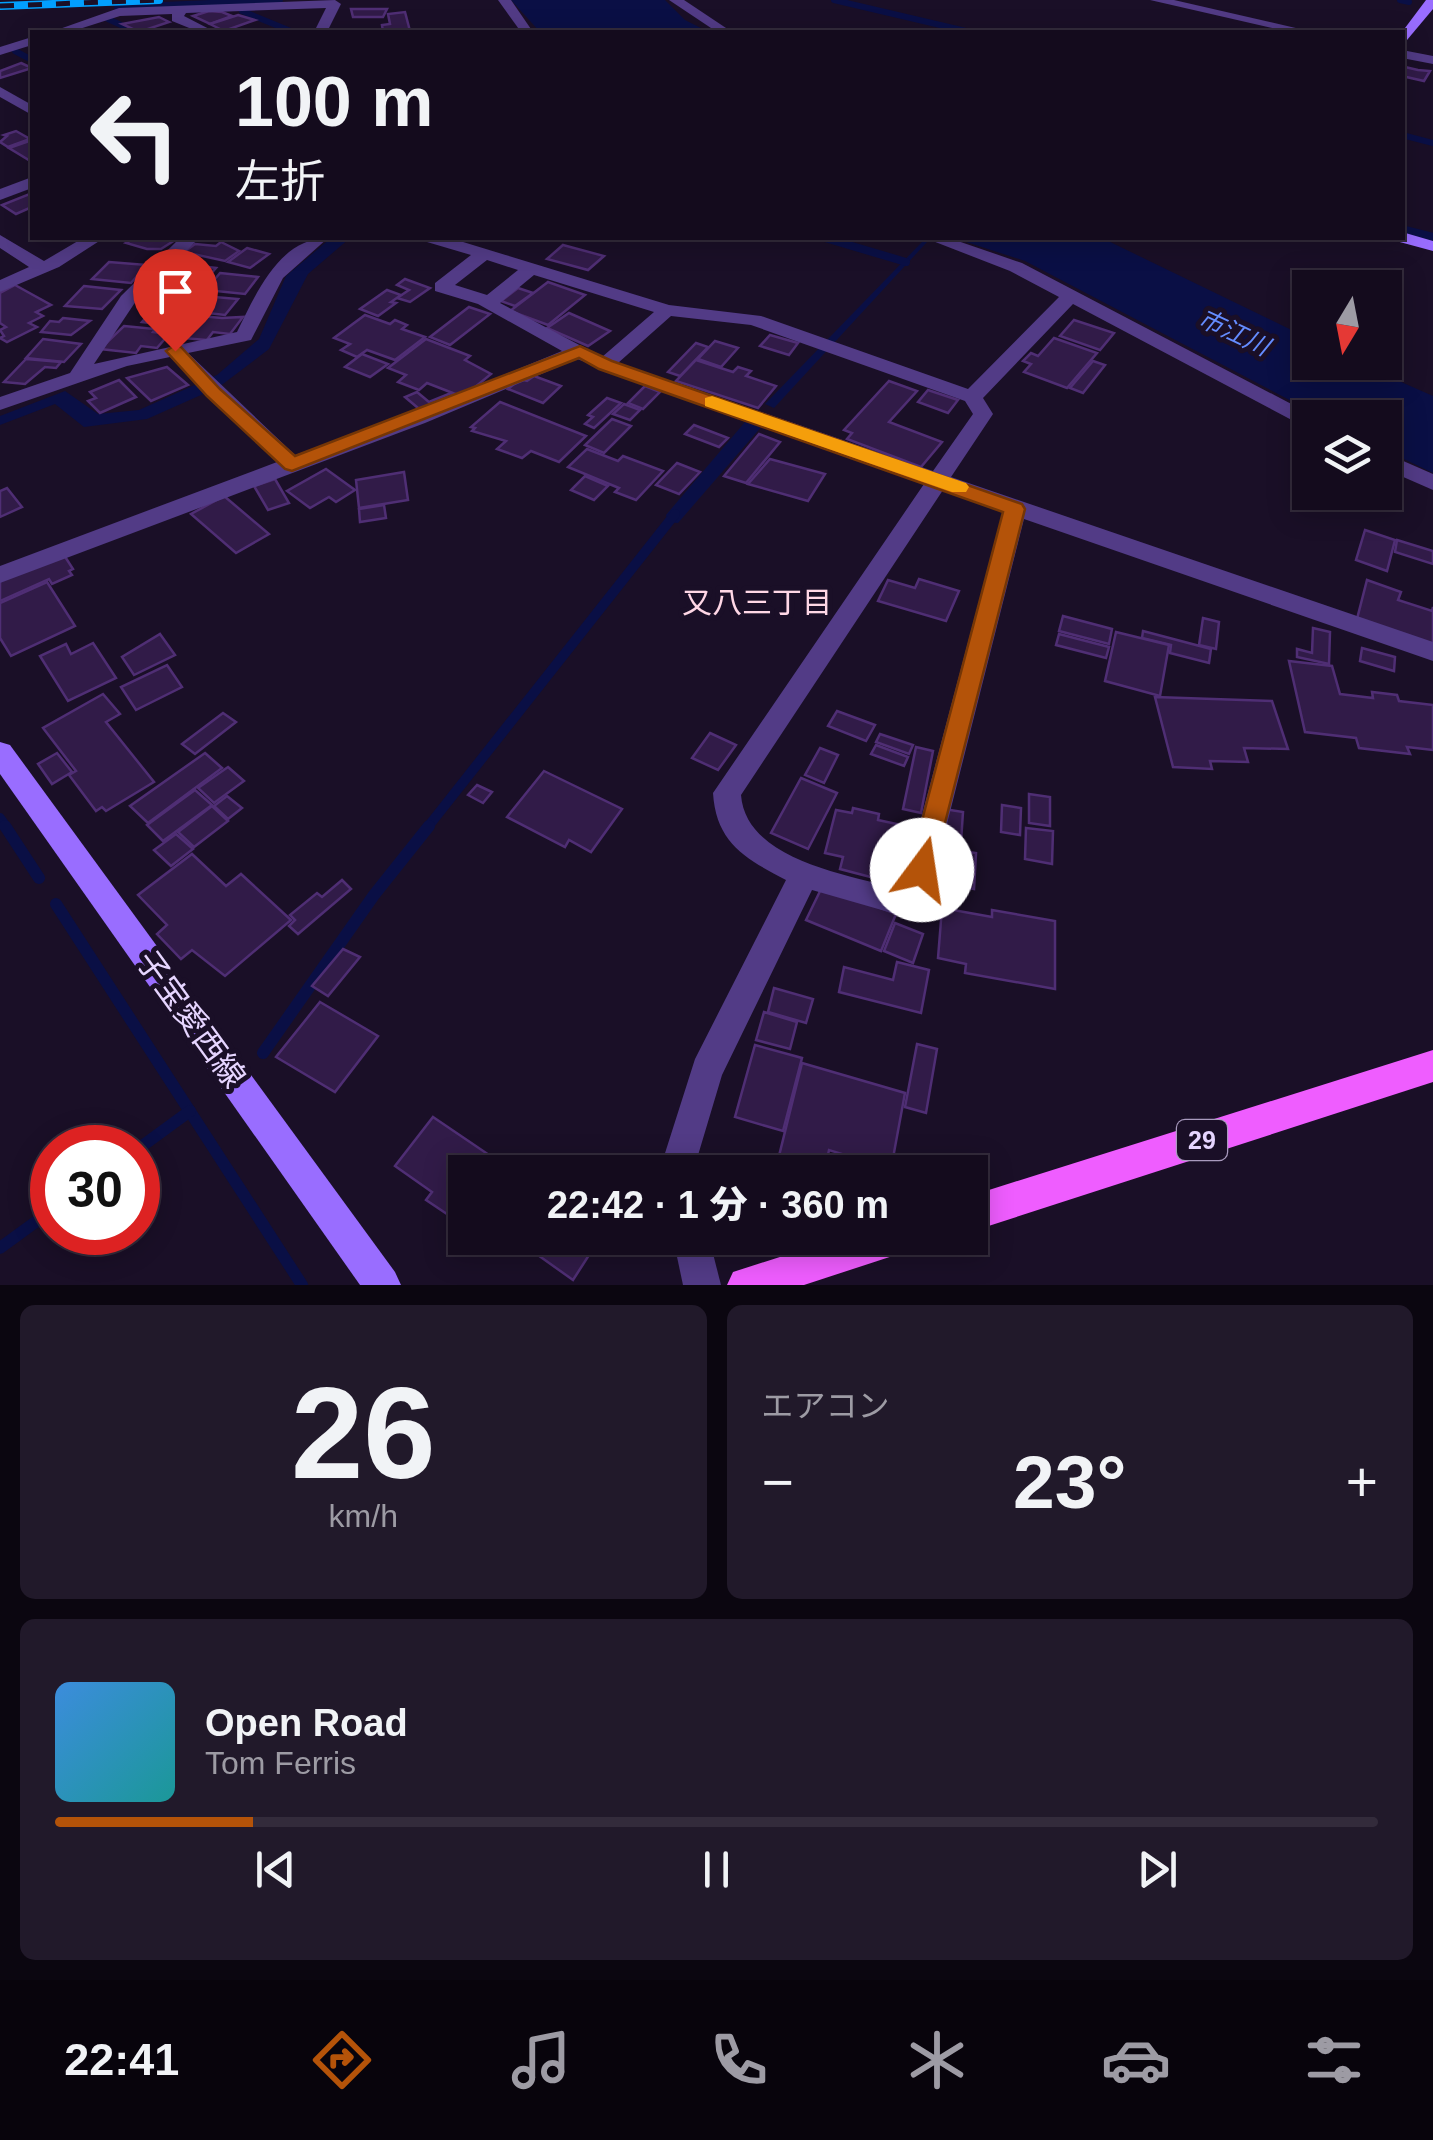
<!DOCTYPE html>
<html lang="ja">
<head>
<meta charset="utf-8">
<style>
  body { margin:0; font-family:Arial,"Noto Sans JP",sans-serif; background:#21192a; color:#f1f3f6; height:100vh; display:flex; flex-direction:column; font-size:38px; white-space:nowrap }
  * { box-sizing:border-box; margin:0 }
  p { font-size:32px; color:#9d9ba4 }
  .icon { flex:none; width:55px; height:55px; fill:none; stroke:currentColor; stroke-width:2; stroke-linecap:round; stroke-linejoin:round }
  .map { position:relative; height:1285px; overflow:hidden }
  .side { display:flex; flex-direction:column; gap:20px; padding:20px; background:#0b0610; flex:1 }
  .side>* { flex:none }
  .guide { position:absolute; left:30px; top:30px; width:1375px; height:210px; border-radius:0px; box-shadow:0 5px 25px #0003,0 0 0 2px #332b3b; background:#140b1d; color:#f1f3f6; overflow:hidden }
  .needle { width:65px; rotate:190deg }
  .tools { position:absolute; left:1292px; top:270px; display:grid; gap:20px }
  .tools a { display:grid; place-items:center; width:110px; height:110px; border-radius:0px; background:#140b1d; box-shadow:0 5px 25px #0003,0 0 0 2px #332b3b; font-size:50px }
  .speed { position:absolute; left:30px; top:1125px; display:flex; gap:20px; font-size:50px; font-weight:700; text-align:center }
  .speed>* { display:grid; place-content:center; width:130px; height:130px; border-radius:50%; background:#140b1d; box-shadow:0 5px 25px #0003,0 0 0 2px #332b3b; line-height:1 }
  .speed .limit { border:15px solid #d22; background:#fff; color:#111 }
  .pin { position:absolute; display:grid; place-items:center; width:85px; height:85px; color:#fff; margin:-102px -42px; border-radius:50% 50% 50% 0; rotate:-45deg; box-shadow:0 0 10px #0007 }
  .pin .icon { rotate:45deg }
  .me { position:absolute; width:110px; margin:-55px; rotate:14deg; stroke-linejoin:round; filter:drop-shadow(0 0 8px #0008) }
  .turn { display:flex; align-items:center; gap:35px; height:210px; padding:0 40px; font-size:45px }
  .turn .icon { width:130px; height:130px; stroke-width:2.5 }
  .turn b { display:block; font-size:70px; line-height:85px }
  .big { font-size:75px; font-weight:800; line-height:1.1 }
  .side .widget { flex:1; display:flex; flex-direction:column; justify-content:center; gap:15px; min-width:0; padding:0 35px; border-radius:15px; background:#21192a }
  .side .dial { align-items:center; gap:0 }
  .dial b { font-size:130px; line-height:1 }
  .song { display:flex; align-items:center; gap:30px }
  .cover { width:120px; height:120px; border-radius:15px; background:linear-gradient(135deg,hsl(210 70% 55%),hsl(180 70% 35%)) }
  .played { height:10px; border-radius:5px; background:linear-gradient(90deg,#b45309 15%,#332b3b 15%) }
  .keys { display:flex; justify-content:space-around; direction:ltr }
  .heat { display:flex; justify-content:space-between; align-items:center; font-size:55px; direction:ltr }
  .side .tiles { flex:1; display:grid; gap:20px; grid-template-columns:1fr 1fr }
  .widget:last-child { grid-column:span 2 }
  .trip { position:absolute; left:448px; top:1155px; width:540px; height:100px; border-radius:0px; background:#140b1d; box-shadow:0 5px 25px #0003,0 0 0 2px #332b3b; font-weight:800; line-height:100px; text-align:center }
  .dock { display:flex; height:160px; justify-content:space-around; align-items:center; background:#08040c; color:#9d9ba4 }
  .dock .icon { width:70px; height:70px }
  .dock .current { color:#b45309 }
  .dock b { font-size:45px; color:#f1f3f6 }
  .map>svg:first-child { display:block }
  .water { fill:#0a0f45 }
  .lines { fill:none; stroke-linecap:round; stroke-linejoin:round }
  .stream-far3 { stroke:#0a0f45; stroke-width:6 }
  .stream-far2 { stroke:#0a0f45; stroke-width:8 }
  .stream-far1 { stroke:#0a0f45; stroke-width:10 }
  .stream { stroke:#0a0f45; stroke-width:12 }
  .building { fill:#311b48; stroke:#4f2e74; stroke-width:2.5 }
  .street { fill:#523b86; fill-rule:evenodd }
  .secondary { fill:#996dff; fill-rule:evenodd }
  .primary { fill:#ef5dff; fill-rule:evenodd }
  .rail-casing { stroke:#029ffe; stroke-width:8 }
  .rail { stroke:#1a0f27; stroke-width:5; stroke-dasharray:14; stroke-linecap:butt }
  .route { fill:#b45309; stroke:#753606; stroke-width:2.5 }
  .slow { fill:#f59e0b }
  .labels { text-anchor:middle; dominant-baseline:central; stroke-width:10; stroke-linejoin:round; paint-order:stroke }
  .far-water-label { font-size:25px; font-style:italic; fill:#648cff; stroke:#1a0f27 }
  .shield { fill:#1a0f27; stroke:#a99abe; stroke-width:2.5 }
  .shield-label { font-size:25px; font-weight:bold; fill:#e6d5ff }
  .neighbourhood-label { font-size:30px; fill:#ffd7e6; stroke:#1a0f27 }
  .near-street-label { font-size:32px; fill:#e6d5ff; stroke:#1a0f27 }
</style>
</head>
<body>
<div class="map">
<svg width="1433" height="1285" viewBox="0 0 1433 1285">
  <rect width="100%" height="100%" fill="#1a0f27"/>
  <g class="water">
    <polygon points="511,0 665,0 685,20 709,32 540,32"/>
    <polygon points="331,238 350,238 308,274 269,349 219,387 147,419 84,427 55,404 0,425 0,416 65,391 98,414 139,410 217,375 259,339 286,276"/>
    <polygon points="954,238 1102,238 1310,339 1310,362 1358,363 1433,396 1433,473 1385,450 1385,418 1322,417 1025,261"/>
    <polygon points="923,241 927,242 774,408 765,404"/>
    <polygon points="745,422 762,426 678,523 668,522 666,515"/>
  </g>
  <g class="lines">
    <g class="stream-far3">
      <polyline points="834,0 970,32"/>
      <polyline points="1400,0 1409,2"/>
      <polyline points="117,7 280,0"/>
      <polyline points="242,11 293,32"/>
      <polyline points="108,19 136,32"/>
      <polyline points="15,51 32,60"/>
      <polyline points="1402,135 1433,143"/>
    </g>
    <g class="stream-far2">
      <polyline points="1402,229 1433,237"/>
      <polyline points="825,238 906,262"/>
    </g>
    <g class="stream-far1">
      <polyline points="0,818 7,828"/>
      <polyline points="427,828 675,514"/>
    </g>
    <g class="stream">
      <polyline points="5,826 39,878"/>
      <polyline points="56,904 302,1285"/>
      <polyline points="263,1053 374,895 429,826"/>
      <polyline points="138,1149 190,1111"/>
      <polyline points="0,1248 52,1210"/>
    </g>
  </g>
  <g class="building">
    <polygon points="351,9 387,9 383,17 353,17"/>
    <polygon points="209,11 222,12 232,16 210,24 193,16"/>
    <polygon points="405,12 410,31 383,32 382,25 390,24 388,14"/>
    <polygon points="238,15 255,20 224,31 210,24"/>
    <polygon points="159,17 169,22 139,32 122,24"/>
    <polygon points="21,63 32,68 0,78 0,71"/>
    <polygon points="1405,67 1418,70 1430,71 1424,81 1402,76"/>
    <polygon points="16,131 30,139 8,147 0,142 7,136 4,135"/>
    <polygon points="32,140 32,162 9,148"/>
    <polygon points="32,193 32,207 16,214 2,205"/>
    <polygon points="135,238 167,238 175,240 161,249 147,249 126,243"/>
    <polygon points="221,242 239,251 225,261 184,252 195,244 216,246"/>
    <polygon points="563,245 604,256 588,270 547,259"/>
    <polygon points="247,248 269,254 250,268 228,262"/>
    <polygon points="175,260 196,262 193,265 216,268 201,285 160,278"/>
    <polygon points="109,262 147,265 131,283 92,279"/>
    <polygon points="220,273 258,277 245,294 206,290"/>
    <polygon points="405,279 430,288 410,302 397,298 409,290 397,285"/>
    <polygon points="548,282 585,295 548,325 510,311"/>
    <polygon points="15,285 51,305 36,312 43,316 29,323 37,327 7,342 0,338 4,336 0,330 6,327 0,323 0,293"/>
    <polygon points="156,285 204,290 189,308 140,302"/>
    <polygon points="84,286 121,290 102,309 65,306"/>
    <polygon points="518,288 533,293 515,306 501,301"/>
    <polygon points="387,290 401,295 391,302 396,303 378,316 360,309"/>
    <polygon points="203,296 238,299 225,315 190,311"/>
    <polygon points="156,306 189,309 175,326 142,322"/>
    <polygon points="469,307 490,314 450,345 430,337"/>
    <polygon points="569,313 610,331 588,346 547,328"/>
    <polygon points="188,315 222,318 243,317 230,334 213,332 207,340 170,337"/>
    <polygon points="365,315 390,324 395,320 407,325 402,329 425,337 395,360 367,350 357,357 341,350 350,344 334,338"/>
    <polygon points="63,318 90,321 71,335 41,332 50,321 59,322"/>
    <polygon points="1074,320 1114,333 1100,350 1060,336"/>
    <polygon points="124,326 155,329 153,332 169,334 157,348 141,346 136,353 100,349"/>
    <polygon points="770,335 798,343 789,355 760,346"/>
    <polygon points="1054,338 1097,353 1067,388 1024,372 1031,364 1023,361 1031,353 1038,356"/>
    <polygon points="43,339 81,344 64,362 26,358"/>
    <polygon points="426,339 470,356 465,360 491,374 463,397 427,383 419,390 398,382 406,375 388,368"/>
    <polygon points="715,341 738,348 721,367 698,359"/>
    <polygon points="696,343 708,347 680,376 668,372"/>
    <polygon points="362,354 388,364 370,377 345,367"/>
    <polygon points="26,359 61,362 56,368 45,367 25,384 4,382"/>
    <polygon points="696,360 733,372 738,367 751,371 746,376 776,386 758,408 676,381"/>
    <polygon points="1093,361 1105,365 1083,393 1070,388"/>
    <polygon points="167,367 188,385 151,401 127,378"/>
    <polygon points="534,376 561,386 543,403 508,389 520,379 527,381"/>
    <polygon points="119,380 136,397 100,413 88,401 96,398 90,392"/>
    <polygon points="889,381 917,391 889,422 942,442 921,467 847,439 852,433 844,430"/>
    <polygon points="645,386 660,392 643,409 628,403"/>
    <polygon points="928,390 958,400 948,413 918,402"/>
    <polygon points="417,392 429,402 451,393 458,400 424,413 405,397"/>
    <polygon points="607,398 621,403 594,428 585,424 593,417 588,415"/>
    <polygon points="500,402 586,436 559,462 531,451 522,458 497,449 506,441 472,431 475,428 471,427"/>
    <polygon points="624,404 640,410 630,420 613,414"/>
    <polygon points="612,419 631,426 604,453 585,445"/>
    <polygon points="694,425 728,438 719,447 685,434"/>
    <polygon points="759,434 780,442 746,483 724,476"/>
    <polygon points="587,449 618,461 623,456 663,471 636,500 615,492 619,488 568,467"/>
    <polygon points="770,459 825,474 808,501 748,484"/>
    <polygon points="677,463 700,472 679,494 656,485"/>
    <polygon points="326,469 355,490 336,502 329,497 310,508 287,491"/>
    <polygon points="404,472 408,500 359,508 356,480"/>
    <polygon points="585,476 608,486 594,500 571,490"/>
    <polygon points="275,479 289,503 268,510 254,486"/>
    <polygon points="7,488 22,507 0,517 0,491"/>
    <polygon points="224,496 269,534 236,553 191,514"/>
    <polygon points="384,505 386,518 360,522 359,509"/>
    <polygon points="1365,530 1395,540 1387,571 1356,560"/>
    <polygon points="1397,540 1433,551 1433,564 1395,552"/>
    <polygon points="62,552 73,569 69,571 72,575 52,584 49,579 0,601 0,579"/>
    <polygon points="919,579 959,591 946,621 878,601 888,580 915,588"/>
    <polygon points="1367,580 1401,592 1398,600 1432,611 1433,607 1433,644 1357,619"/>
    <polygon points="47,582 75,626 11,656 0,638 0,603"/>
    <polygon points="1063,616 1112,629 1109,644 1059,631"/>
    <polygon points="1203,618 1219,622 1216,649 1199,645"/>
    <polygon points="1313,628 1330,632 1329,664 1297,657 1297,649 1312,653"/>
    <polygon points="1143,631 1211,649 1209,663 1170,653 1171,645 1142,638"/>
    <polygon points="1116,632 1169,645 1160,696 1105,681"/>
    <polygon points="160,634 175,655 134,675 122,657"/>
    <polygon points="1059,634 1109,647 1106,658 1056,645"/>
    <polygon points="93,643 116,678 68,701 40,656 66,644 71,654"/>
    <polygon points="1362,648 1395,657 1394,671 1360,661"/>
    <polygon points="1289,661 1332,666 1340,694 1373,698 1372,692 1397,695 1399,701 1433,705 1433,750 1407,747 1410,754 1359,748 1356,738 1305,732"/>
    <polygon points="167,665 182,687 136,710 121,687"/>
    <polygon points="103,694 120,714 106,722 154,782 106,811 102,807 96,811 69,775 76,771 43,728"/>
    <polygon points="1155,697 1272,701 1288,749 1244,748 1248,762 1210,761 1212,769 1173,767"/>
    <polygon points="837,711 875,725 866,741 828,726"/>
    <polygon points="223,713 236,722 195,754 182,744"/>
    <polygon points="710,733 736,745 718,770 692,758"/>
    <polygon points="880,734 913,745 909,754 876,742"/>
    <polygon points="876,745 908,757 904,766 871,754"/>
    <polygon points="916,747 933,751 921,813 903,809"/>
    <polygon points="820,748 838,755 824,783 805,775"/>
    <polygon points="57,753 72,772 52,784 38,764"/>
    <polygon points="205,753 222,768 148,823 130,806"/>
    <polygon points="228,767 244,781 214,803 198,788"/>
    <polygon points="544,771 622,809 591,852 569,840 565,847 507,817"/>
    <polygon points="801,778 837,793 808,849 771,833"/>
    <polygon points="477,785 492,792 483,803 468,795"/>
    <polygon points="195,790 212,805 163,841 147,825"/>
    <polygon points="1029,794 1050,797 1050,826 1029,823"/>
    <polygon points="227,796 242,808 228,819 214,806"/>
    <polygon points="1002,805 1021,808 1020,835 1001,832"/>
    <polygon points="212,806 228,821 194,847 178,832"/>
    <polygon points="853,808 879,814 878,820 915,828 906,872 881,866 878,879 840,869 843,857 825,853 836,810 852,813"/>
    <polygon points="944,809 963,812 961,842 941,838"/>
    <polygon points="1026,828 1053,831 1052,864 1025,859"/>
    <polygon points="176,834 193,849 171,866 154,850"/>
    <polygon points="929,846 976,853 974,889 958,886 957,905 925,900"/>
    <polygon points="192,854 226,886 241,874 291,920 225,976 192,950 181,959 157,934 167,925 138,895"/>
    <polygon points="342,880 351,889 298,934 289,926 295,920 290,915 317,893 322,897"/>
    <polygon points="823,885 896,914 881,951 806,920"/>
    <polygon points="942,908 992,917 992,910 1055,921 1055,989 965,973 966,964 938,958"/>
    <polygon points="895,923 923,934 913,963 884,951"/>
    <polygon points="343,949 360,957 328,996 312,986"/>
    <polygon points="897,962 929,970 921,1013 839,992 844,967 893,980"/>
    <polygon points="774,988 813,999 806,1023 768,1012"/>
    <polygon points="320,1002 378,1036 335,1092 276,1057"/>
    <polygon points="764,1012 797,1022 790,1049 756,1040"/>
    <polygon points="917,1044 937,1049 926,1113 905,1107"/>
    <polygon points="755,1045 802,1058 783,1131 735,1117"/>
    <polygon points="802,1063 905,1093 891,1169 829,1150 825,1169 779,1156"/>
    <polygon points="433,1117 495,1159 486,1172 465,1172 465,1201 458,1211 452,1207 447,1214 426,1200 432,1192 395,1166"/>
    <polygon points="514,1238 600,1238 573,1280"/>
  </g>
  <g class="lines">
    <g class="street">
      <polygon points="335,0 341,4 327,32 314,32 326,8 186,13 184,16 215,32 199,32 172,21 172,14 120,16 70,32 51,32 119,8"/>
      <polygon points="498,0 511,0 533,32 521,32"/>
      <polygon points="669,0 684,0 732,32 717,32"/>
      <polygon points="1150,0 1174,0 1313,32 1290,32"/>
      <polygon points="32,37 32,45 0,55 0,47"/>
      <polygon points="1402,50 1433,56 1433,64 1402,58"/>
      <polygon points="0,87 32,105 32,115 0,97"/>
      <polygon points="32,177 32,188 0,200 0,189"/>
      <polygon points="0,235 44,261 83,238 104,238 59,267 0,292 0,280 29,267 0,248"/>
      <path d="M180,238H199L134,304L94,364L237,332C256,294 279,238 328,238L283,278L251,340L188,353L295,455L411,413L562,351L478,304L435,291V283L471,255L427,242L425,238H450L669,305L761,316L968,389L1059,297L1010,271L925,238H949L1022,263L1318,418H1310V427L1303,426L1073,304L983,398L993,414L951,477L1433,642V661L1024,519L924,915L913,919L812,890L722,1075L693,1172H659L695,1059L786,880C746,859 716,843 713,793L924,484L577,359L425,423L0,583V566L277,462L170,357L127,366L0,410V397L70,373L121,296ZM487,260L518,270L487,295L455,285ZM534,275L654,312L602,357L500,303ZM671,316L751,325L965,401L973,414L933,471L618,363ZM943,490L1003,511L902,890C850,875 746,861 741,795Z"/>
      <polygon points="1385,453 1433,474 1433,490 1385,469"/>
      <polygon points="673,1238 709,1238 721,1285 683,1285"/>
    </g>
    <g class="secondary">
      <polygon points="1426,0 1433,0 1433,9 1402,46 1402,32"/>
      <polygon points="1402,232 1433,241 1433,251 1396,241 1394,238 1402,238"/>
      <polygon points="0,742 10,745 395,1272 401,1285 360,1285 0,774"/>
    </g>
    <g class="primary">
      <polygon points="1433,1050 1433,1082 970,1232 970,1196"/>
      <polygon points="839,1238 913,1238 908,1251 804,1285 727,1285 733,1272"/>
    </g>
    <defs>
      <polyline id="rail" points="0,6 159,0"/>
    </defs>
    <use href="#rail" class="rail-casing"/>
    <use href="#rail" class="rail"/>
  </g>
  <polygon class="route" points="175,345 181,347 220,389 295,456 580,346 612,361 1022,504 1025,509 931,878 922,881 913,878 909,870 1003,512 599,369 579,358 292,471 285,469 207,396 166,351"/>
  <polygon class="slow" points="712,396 966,483 969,487 966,492 952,492 705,406 705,398"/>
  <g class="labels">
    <g class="far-water-label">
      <text transform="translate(1234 332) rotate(25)">市江川</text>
    </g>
    <rect class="shield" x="1177" y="1120" width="50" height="40" rx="8"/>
    <g class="shield-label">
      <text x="1202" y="1140">29</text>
    </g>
    <g class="neighbourhood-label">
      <text x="757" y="602">又八三丁目</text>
    </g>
    <g class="near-street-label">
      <text transform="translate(191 1019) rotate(54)">子宝愛西線</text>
    </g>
  </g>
</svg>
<div class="tools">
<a><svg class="needle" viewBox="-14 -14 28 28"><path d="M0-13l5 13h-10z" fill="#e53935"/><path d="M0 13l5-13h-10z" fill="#9d9ba4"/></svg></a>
<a><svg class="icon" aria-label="layers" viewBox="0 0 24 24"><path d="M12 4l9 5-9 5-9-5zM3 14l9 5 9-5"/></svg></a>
</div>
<div class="speed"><div class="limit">30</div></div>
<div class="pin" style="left:175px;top:351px;background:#d93025"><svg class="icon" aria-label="arrive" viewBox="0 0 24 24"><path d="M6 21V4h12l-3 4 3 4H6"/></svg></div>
<svg class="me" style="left:922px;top:870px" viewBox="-20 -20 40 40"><circle r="19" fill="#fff"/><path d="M0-13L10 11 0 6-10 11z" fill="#b45309"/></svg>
<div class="trip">22:42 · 1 分 · 360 m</div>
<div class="guide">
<div class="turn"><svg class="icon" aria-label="left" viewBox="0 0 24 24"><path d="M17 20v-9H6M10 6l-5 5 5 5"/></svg><div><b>100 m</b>左折</div></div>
</div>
</div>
<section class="side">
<div class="tiles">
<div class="widget dial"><b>26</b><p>km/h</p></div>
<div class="widget"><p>エアコン</p>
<div class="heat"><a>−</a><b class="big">23°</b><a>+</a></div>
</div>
<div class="widget">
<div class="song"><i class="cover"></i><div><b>Open Road</b><p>Tom Ferris</p></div></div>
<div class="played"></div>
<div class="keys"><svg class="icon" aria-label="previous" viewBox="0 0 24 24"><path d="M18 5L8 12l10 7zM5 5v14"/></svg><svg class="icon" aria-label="pause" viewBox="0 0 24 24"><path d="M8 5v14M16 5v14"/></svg><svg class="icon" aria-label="next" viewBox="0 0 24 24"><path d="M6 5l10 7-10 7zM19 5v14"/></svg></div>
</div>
</div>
</section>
<nav class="dock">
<b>22:41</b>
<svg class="icon current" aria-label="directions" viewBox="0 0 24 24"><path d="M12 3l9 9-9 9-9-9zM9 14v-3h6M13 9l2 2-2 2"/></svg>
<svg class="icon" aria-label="music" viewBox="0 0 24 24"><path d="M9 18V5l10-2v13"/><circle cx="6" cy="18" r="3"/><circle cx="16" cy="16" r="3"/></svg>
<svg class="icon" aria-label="phone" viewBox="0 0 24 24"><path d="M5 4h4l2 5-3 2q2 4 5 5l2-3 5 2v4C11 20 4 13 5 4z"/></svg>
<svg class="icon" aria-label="climate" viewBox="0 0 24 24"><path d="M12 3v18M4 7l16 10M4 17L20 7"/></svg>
<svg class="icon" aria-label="car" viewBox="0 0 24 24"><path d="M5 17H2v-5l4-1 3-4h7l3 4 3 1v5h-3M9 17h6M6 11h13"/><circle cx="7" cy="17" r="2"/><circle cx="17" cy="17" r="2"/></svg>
<svg class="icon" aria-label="filters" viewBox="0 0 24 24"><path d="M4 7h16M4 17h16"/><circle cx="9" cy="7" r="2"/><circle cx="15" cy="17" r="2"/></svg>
</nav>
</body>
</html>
